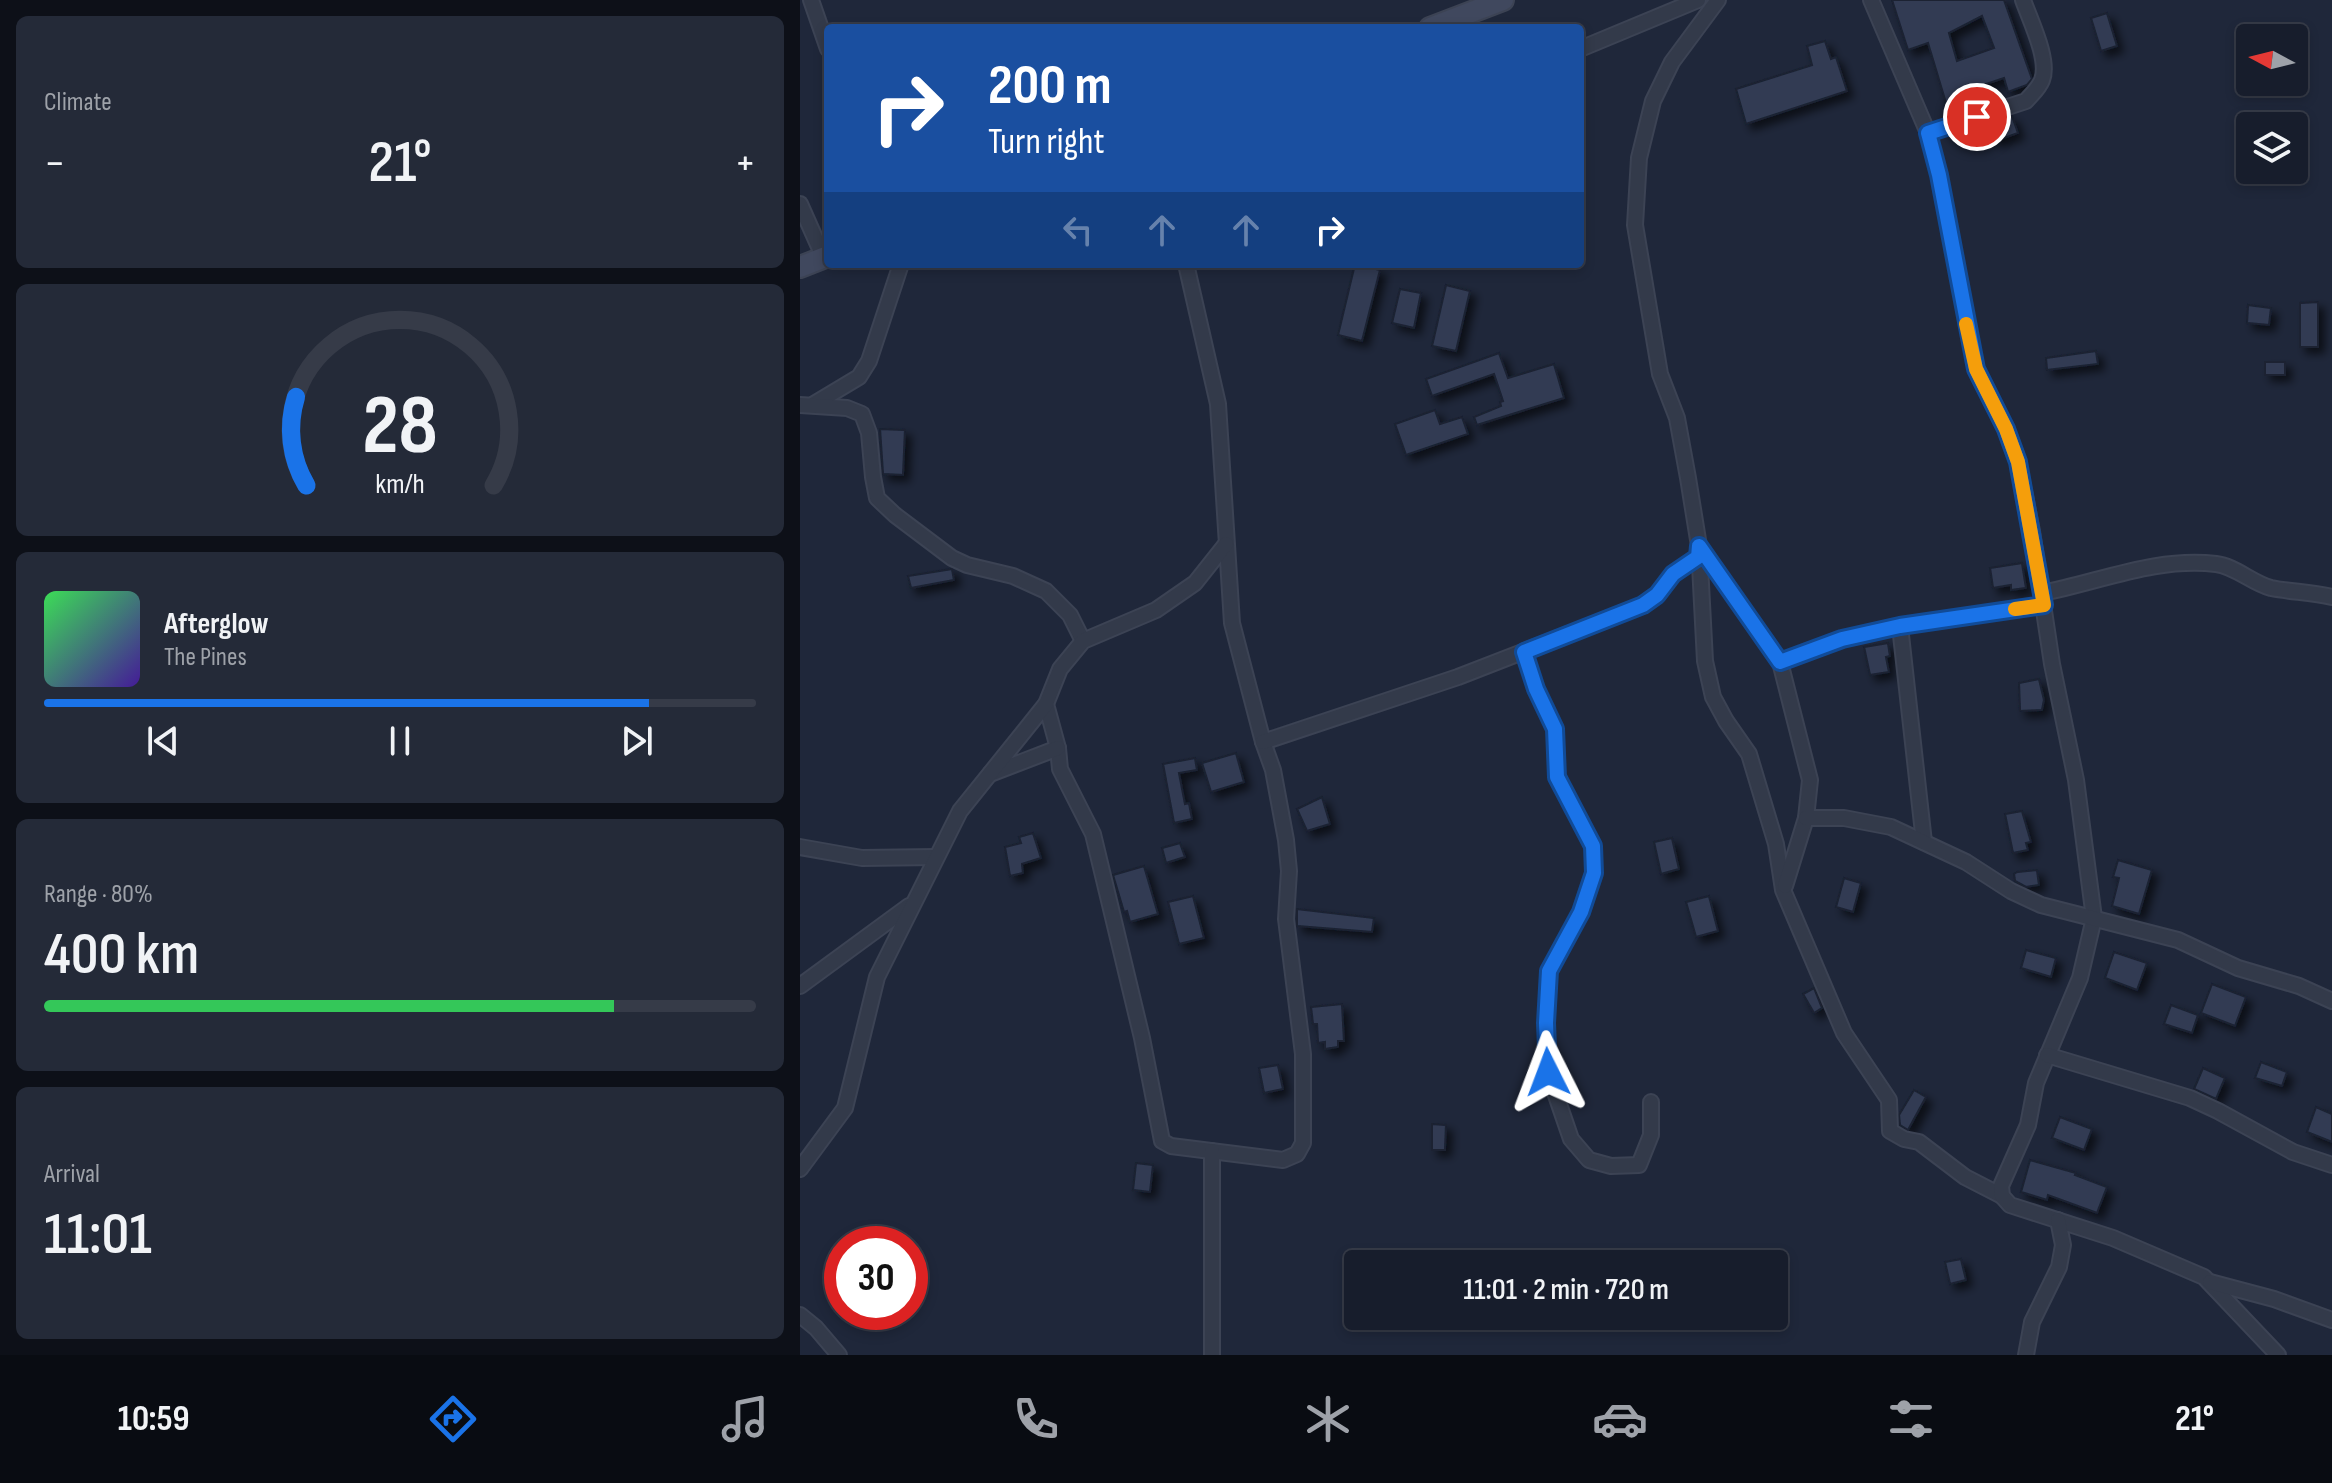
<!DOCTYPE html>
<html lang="en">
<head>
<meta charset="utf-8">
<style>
  body { margin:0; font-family:"Sofia Sans Condensed",sans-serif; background:#242a38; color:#f1f3f6; height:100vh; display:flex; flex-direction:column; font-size:30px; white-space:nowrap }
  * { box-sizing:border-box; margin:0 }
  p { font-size:26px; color:#9ea2a9 }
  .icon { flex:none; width:44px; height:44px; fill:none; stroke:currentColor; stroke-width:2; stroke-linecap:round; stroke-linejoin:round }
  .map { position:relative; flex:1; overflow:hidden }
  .sheet { display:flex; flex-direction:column; gap:16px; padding:16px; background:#0d1018; width:800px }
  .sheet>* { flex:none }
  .top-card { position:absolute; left:24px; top:24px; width:760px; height:244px; border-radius:8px; box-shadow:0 4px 12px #0003,0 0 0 2px #363b48; background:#1a4fa0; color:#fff; overflow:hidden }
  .needle { width:52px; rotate:277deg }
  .fabs { position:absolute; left:1436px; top:24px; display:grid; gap:16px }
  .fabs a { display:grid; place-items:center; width:72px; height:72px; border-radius:8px; background:#171d2c; box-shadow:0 4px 12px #0003,0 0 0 2px #363b48; font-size:40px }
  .speed { position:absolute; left:24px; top:1226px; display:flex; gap:16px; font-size:40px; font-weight:700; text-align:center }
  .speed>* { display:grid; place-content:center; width:104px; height:104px; border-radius:50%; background:#171d2c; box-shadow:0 4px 12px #0003,0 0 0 2px #363b48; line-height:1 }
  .speed .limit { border:12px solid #d22; background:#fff; color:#111 }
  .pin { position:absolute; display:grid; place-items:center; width:68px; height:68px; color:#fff; margin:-34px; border:4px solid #fff; border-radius:50%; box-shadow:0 2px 8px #0007 }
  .me { position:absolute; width:88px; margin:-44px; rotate:357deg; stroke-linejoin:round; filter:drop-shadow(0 0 6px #0008) }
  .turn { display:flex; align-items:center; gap:28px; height:168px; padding:0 32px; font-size:36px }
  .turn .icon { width:104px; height:104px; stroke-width:2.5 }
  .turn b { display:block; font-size:56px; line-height:68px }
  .lanes { display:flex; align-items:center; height:76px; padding:0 32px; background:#0003; justify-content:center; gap:40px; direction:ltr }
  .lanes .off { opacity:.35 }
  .big { font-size:60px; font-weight:600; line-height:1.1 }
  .sheet .widget { flex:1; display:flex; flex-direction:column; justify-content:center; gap:12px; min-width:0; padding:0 28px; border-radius:12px; background:#242a38 }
  .sheet .dial { align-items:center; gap:0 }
  .dial svg { height:208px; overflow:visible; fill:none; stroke:#363b48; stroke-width:7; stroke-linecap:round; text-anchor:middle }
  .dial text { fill:#f1f3f6; stroke:none }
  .song { display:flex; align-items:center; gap:24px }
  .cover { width:96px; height:96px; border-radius:12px; background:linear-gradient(135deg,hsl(130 70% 55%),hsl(260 70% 35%)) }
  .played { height:8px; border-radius:4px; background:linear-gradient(90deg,#1a73e8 85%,#363b48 85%) }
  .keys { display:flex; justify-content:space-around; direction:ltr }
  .heat { display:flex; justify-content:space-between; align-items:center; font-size:44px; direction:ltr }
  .charge { height:12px; border-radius:6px; background:linear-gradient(90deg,#34c759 80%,#363b48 0) }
  .trip { position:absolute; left:544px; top:1250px; width:444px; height:80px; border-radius:8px; background:#171d2c; box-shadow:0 4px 12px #0003,0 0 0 2px #363b48; font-weight:600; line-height:80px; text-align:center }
  .menu { display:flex; height:128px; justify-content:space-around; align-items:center; background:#090c12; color:#9ea2a9 }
  .menu .icon { width:56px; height:56px }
  .menu .active { color:#1a73e8 }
  .menu b { font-size:36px; color:#f1f3f6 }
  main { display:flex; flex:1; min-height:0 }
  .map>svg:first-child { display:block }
  .building { fill:#303a52; stroke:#1a2131; stroke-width:2; fill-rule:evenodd; filter:url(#shadow) }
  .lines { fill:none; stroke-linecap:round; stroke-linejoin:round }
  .street-casing { stroke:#3c4354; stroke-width:18 }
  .secondary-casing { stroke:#3c4354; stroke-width:24 }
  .street { stroke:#333a4a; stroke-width:14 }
  .secondary { stroke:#40485e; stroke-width:20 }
  .route-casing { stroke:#114b97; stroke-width:20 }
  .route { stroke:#1a73e8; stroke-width:14 }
  .slow { stroke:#f59e0b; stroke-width:14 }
</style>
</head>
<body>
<main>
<section class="sheet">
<div class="widget"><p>Climate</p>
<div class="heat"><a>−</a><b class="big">21°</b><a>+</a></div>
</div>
<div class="widget dial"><svg viewBox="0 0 100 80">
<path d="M14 69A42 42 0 1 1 86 69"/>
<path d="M14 69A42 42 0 0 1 10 35" stroke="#1a73e8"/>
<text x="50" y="56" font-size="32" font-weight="700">28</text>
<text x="50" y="72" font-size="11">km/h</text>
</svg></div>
<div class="widget">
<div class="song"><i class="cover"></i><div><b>Afterglow</b><p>The Pines</p></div></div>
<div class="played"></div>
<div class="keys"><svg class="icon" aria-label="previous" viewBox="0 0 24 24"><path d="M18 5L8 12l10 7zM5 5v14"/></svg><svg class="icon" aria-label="pause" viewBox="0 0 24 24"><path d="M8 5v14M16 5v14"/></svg><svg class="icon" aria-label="next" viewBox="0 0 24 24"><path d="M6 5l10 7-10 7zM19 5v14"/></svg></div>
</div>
<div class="widget"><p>Range · 80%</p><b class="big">400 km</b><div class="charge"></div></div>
<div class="widget"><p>Arrival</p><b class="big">11:01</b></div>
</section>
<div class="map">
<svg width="1532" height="1355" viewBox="0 0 1532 1355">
  <defs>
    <filter id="shadow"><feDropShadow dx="6" dy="6" stdDeviation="4" flood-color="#0009"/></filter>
  </defs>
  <rect width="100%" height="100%" fill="#1f273a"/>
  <g class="building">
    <path d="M1092,0H1204L1232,79L1227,85L1208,92L1204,78L1166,91L1171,106L1149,113L1128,43L1108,50ZM1182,16L1194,48L1157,61L1149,33Z"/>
    <polygon points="1307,13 1317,46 1301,51 1291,18"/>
    <polygon points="1025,41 1031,59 1036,57 1047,91 946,124 936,89 1012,65 1007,46"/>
    <polygon points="1212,116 1218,133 1196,141 1189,123"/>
    <polygon points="555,264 580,270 562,341 538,335"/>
    <polygon points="646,285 670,291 656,351 632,346"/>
    <polygon points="600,289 621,293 614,328 592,323"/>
    <polygon points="1518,302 1518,347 1500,347 1500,303"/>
    <polygon points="1448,305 1471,308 1469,325 1447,323"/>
    <polygon points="1296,351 1298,364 1247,370 1246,358"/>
    <polygon points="699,353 708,378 754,364 764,398 677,425 674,417 701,406 700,402 703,401 694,374 632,396 626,379"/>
    <rect x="1465" y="362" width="20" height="13"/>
    <polygon points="635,410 640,424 662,417 668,434 606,455 595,424"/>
    <polygon points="80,429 105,430 103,475 83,474"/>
    <polygon points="1222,563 1226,588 1211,590 1211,585 1193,588 1190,568"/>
    <polygon points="152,569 154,580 111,588 108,576"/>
    <polygon points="1088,643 1090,656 1086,657 1089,672 1070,675 1064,647"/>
    <polygon points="1239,679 1244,700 1242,710 1220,711 1219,683"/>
    <polygon points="436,753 444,782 411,792 402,763"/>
    <polygon points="395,758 397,770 379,773 385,804 389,803 392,819 374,823 363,764"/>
    <polygon points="522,797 530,824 507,831 497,809"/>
    <polygon points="1222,811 1231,842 1226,843 1228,850 1213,853 1205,814"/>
    <polygon points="233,833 241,858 222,864 223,873 210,876 205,847 221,843 219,837"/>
    <polygon points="872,838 879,869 861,874 854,842"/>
    <polygon points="380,843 385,857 366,863 362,848"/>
    <polygon points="1318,860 1352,870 1339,914 1312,906 1319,878 1313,877"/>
    <polygon points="344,866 358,914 330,922 327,911 324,912 313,875"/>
    <polygon points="1237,870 1239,885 1226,887 1215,881 1214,874 1217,872"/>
    <polygon points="1044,878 1061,883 1053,912 1036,907"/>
    <polygon points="393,896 404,938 379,944 368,902"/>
    <polygon points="909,896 918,931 896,937 886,902"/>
    <polygon points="497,909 574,918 572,932 497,926"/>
    <polygon points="1226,950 1256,958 1251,977 1221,968"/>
    <polygon points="1314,952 1347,963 1337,990 1305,978"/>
    <polygon points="1412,984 1446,997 1435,1026 1401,1013"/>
    <polygon points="1014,988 1022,1008 1014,1013 1003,994"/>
    <polygon points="542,1004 544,1041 538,1041 538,1047 525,1049 525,1042 518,1043 517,1024 513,1024 511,1007"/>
    <polygon points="1371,1005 1398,1015 1392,1033 1364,1024"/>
    <polygon points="1461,1062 1487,1072 1482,1086 1455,1078"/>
    <polygon points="478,1065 483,1089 464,1093 459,1068"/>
    <polygon points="1403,1068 1425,1078 1416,1099 1394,1089"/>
    <polygon points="1114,1090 1126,1097 1108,1130 1100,1125 1099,1115"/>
    <polygon points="1516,1107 1532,1114 1532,1142 1507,1132"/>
    <polygon points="1260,1117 1292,1129 1284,1150 1252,1138"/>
    <polygon points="632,1124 646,1125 645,1150 632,1150"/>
    <polygon points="1230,1160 1276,1173 1275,1175 1307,1187 1297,1213 1248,1195 1247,1200 1221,1192"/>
    <polygon points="336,1163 353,1165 350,1192 333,1190"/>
    <polygon points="1161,1259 1166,1280 1150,1284 1145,1262"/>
  </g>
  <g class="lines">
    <defs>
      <g id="street">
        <polyline points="11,0 28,49"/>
        <polyline points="918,0 872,62 853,101 839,158 835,225 860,374 877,418 888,478 899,546 905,661 913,697 926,721 949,754 976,844 983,890 1044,1033 1089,1100 1090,1131 1104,1139 1119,1142 1165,1177 1202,1196"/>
        <polyline points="1071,0 1128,133 1139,175 1176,369 1206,429 1218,462 1232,531 1252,664 1276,780 1294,918 1280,978 1236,1083 1228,1125 1201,1186 1202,1196 1210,1205 1313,1238 1404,1277 1478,1355"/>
        <polyline points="780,49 898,0"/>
        <path d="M1128,133L1226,101C1232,94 1239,88 1242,80C1250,60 1230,20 1223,0"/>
        <polyline points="0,204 24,258"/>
        <polyline points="14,404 59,377 69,361 101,264"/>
        <polyline points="0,405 47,408 62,414 69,433 73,477 77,498 95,515 152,558 167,565 213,576 246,591 270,615 283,641"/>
        <polyline points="899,546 980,662 1010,780 1006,818 985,886"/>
        <path d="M1242,593C1300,582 1355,557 1416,564C1435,566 1452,583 1471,588C1491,592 1512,592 1532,597"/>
        <polyline points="1100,626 1124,842"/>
        <polyline points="724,652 736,689 755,729 757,777 793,846 794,873 781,912 749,971 746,1023 748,1072 771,1139 789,1160 811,1166 839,1165 851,1135 851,1102"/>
        <polyline points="980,662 1042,639 1100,626 1244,605"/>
        <polyline points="246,704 258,748 260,769 293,834 342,1038 362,1141 371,1146 483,1160 497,1154 503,1143 503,1054 486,919 489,871 486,840 473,770 463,742 432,623 418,404 386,264"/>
        <polyline points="463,742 658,677 843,605 857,595 873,574 898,557"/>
        <polyline points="190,774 258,748"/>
        <polyline points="1006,818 1044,818 1091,827 1166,862 1211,891 1241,905 1378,940 1438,968 1499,986 1532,1001"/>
        <polyline points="0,847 62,858 136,857"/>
        <polyline points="0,986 109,906"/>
        <polyline points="1247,1055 1390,1098 1418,1111 1493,1152 1532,1165"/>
        <polyline points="412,1151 412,1355"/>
        <polyline points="0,1169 45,1108 77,977 160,811 246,704 260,669 283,641 356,610 395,583 426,544"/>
        <polyline points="1410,1282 1474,1299 1532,1320"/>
        <polyline points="0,1315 16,1328 39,1355"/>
        <polyline points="1226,1355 1232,1322 1259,1267 1263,1245 1258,1220"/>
      </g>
      <g id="secondary">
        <polyline points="630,28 703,0"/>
        <polyline points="0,267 28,256"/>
      </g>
    </defs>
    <use href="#street" class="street-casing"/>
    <use href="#secondary" class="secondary-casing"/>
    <use href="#street" class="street"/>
    <use href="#secondary" class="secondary"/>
  </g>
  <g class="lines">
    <defs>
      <polyline id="route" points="748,1072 746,1023 749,971 781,912 794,873 793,846 757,777 755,729 736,689 724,652 843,605 857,595 873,574 898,557 899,546 980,662 1042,639 1100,626 1244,605 1218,462 1206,429 1176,369 1139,175 1128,133 1177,117"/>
    </defs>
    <use href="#route" class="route-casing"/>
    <use href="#route" class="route"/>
    <polyline class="slow" points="1166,324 1176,369 1206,429 1218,462 1244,605 1215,609"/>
  </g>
</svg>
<div class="fabs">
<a><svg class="needle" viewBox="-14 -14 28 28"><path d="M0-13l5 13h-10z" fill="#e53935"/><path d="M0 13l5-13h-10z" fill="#9ea2a9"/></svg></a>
<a><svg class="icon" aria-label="layers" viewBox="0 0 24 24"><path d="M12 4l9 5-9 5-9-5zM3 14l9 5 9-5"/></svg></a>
</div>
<div class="speed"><div class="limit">30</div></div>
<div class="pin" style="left:1177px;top:117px;background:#d93025"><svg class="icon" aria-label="arrive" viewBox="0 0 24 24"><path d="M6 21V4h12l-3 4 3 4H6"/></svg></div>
<svg class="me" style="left:748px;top:1072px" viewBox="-20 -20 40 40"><path d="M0-17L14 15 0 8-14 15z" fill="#1a73e8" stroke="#fff" stroke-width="4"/></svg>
<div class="trip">11:01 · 2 min · 720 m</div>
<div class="top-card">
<div class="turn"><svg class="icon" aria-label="right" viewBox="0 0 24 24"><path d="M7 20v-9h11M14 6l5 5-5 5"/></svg><div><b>200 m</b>Turn right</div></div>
<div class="lanes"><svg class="icon off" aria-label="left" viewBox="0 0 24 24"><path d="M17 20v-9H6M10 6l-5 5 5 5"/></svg><svg class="icon off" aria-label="ahead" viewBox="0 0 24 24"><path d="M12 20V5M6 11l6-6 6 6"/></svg><svg class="icon off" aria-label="ahead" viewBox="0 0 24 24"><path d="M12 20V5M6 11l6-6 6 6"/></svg><svg class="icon" aria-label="right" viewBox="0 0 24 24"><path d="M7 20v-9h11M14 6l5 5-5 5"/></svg></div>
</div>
</div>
</main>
<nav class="menu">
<b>10:59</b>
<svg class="icon active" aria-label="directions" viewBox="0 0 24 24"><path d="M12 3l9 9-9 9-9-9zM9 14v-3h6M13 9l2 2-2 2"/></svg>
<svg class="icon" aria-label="music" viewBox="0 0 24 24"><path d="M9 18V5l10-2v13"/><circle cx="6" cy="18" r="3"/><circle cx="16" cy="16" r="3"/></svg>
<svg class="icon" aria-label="phone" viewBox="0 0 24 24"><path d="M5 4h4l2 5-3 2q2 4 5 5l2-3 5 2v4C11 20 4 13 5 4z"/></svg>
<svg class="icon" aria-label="climate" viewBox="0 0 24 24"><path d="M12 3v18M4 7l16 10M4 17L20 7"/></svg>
<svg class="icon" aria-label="car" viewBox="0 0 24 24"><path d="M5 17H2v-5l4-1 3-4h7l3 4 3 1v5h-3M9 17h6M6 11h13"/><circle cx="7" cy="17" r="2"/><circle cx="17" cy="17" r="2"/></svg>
<svg class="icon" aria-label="filters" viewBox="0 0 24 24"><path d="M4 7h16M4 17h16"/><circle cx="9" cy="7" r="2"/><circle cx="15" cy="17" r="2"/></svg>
<b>21°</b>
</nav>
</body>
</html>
